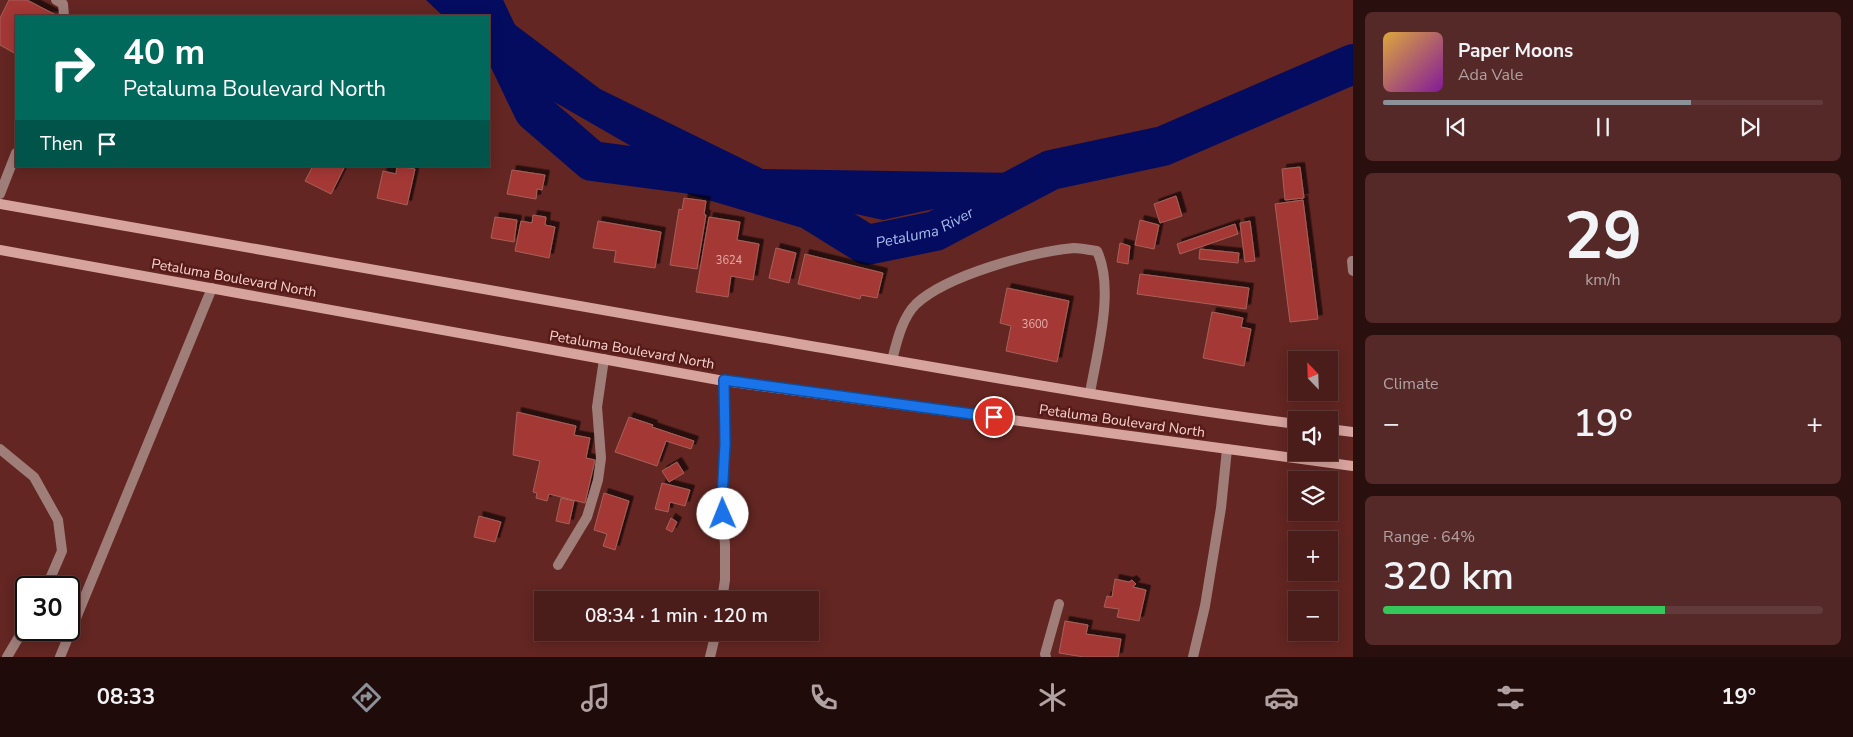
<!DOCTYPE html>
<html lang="en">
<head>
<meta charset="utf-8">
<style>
  body { margin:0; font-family:"Nunito Sans",sans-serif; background:#542927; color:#f1f3f6; height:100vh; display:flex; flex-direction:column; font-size:19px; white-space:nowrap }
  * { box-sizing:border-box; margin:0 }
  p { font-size:16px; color:#b2a1a2 }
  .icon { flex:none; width:28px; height:28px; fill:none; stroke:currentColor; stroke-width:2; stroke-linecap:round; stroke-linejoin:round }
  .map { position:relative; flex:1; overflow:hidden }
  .panel { display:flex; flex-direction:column; gap:12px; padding:12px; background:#290f0e; width:500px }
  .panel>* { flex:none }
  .top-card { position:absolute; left:15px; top:15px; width:475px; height:152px; border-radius:0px; box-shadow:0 2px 12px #0003,0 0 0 1px #613a39; background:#00695c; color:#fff; overflow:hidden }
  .needle { width:32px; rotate:337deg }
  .fabs { position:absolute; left:1288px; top:351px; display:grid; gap:10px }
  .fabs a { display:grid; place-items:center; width:50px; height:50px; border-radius:0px; background:#4a1c1a; box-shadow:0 2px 12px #0003,0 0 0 1px #613a39; font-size:25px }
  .speed { position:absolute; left:15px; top:576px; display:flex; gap:10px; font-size:25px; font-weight:700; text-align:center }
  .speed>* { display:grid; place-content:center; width:65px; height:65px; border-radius:50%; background:#4a1c1a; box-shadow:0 2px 12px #0003,0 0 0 1px #613a39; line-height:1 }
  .speed .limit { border:2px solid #111; border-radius:8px; background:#fff; color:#111 }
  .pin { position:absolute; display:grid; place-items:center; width:42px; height:42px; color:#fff; margin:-21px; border:2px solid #fff; border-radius:50%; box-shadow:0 1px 5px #0007 }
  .me { position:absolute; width:55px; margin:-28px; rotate:359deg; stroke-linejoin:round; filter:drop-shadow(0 0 4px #0008) }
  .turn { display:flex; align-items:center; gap:18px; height:105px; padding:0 25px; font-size:22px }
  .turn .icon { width:65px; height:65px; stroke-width:2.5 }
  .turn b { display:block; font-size:35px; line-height:42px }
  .then { display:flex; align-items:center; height:48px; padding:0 25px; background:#0003; gap:10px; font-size:19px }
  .big { font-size:38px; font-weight:600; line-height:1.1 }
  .panel .widget { flex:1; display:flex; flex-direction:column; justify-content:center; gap:8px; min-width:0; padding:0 18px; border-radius:8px; background:#542927 }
  .panel .dial { align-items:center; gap:0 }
  .dial b { font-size:65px; line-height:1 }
  .song { display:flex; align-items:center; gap:15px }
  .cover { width:60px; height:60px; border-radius:8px; background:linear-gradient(135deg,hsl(40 70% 55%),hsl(290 70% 35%)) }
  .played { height:5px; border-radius:2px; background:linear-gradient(90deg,#8c9099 70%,#613a39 70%) }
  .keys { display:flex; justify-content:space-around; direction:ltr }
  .heat { display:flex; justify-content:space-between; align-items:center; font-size:28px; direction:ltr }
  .charge { height:8px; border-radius:4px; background:linear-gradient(90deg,#34c759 64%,#613a39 0) }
  .trip { position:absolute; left:534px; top:591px; width:285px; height:50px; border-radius:0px; background:#4a1c1a; box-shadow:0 2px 12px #0003,0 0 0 1px #613a39; font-weight:600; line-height:50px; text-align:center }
  .tab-bar { display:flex; height:80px; justify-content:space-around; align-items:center; background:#1e0b0a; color:#b2a1a2 }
  .tab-bar .icon { width:35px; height:35px }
  .tab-bar .current { color:#8c9099 }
  .tab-bar b { font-size:22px; color:#f1f3f6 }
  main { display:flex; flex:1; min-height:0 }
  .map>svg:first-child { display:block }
  .water { fill:#040c60 }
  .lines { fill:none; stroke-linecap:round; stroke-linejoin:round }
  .river { stroke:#040c60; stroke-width:40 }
  .building { fill:#a33934; stroke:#a5615a; filter:url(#shadow) }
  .lane { stroke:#9f7e7a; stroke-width:10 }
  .street { stroke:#9f7e7a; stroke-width:10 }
  .secondary { stroke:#d6a39d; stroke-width:10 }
  .route-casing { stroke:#114b97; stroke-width:12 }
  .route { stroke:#1a73e8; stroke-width:9 }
  .labels { text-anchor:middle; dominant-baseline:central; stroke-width:5; stroke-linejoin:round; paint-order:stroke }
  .number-label { font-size:11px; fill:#e6aea9 }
  .street-label { font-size:14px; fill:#fcd5d0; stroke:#571b18 }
  .water-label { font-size:15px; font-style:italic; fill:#aabeeb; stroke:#571b18 }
</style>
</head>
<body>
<main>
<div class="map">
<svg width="1353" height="657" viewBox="0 0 1353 657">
  <defs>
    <filter id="shadow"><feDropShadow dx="4.5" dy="-4.5" stdDeviation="0" flood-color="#0009"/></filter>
  </defs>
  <rect width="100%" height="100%" fill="#632622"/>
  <polygon class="water" points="426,0 482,0 600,89 763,169 1025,173 1181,126 1353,52 1353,71 1327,75 1075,178 883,220 683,176 504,73 489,59 489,16 443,16"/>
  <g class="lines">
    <path class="river" id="s1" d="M481,0L534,111L592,161L691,174L809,209L867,245L935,231L1051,170L1163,146L1353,64"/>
  </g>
  <g class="building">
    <polygon points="9,0 27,0 56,15 55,16 16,16 16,54 0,45 0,18"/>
    <polygon points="313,166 345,166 331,194 305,181"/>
    <polygon points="397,166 415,169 407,205 377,198 383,171 396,174"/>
    <polygon points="1300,167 1304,198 1285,200 1282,169"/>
    <polygon points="512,170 545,175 542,190 537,189 536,199 507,194"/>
    <polygon points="1176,196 1182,216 1160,223 1154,204"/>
    <polygon points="684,198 706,201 704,214 706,215 697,269 670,265 679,209 682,210"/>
    <polygon points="1303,200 1318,319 1290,322 1275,204"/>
    <polygon points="533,215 546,217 545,225 555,227 549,258 515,251 521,221 532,223"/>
    <polygon points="495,217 517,220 514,242 491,238"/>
    <polygon points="709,217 740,222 737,240 759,244 753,280 731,276 728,297 696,292"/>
    <polygon points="1140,220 1159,225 1154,249 1135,245"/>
    <polygon points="598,221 661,232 655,268 614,262 616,251 593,248"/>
    <polygon points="1250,221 1255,261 1245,262 1240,223"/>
    <polygon points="1235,224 1238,234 1180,254 1177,244"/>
    <polygon points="1120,243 1130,246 1128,264 1117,262"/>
    <polygon points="776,248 796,253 789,283 769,278"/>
    <polygon points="1200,249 1239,253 1238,263 1199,259"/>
    <polygon points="805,254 883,273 877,298 861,295 860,299 798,284"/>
    <polygon points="1140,274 1249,288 1246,309 1137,294"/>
    <polygon points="1007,288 1069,301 1057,362 1006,351 1011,326 1000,323"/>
    <polygon points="1212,312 1243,318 1241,327 1251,329 1244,366 1203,358"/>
    <polygon points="517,412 576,426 574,435 590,438 586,458 595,460 585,503 549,494 547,501 536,498 537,493 533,492 540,461 513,455"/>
    <polygon points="629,417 653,425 652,427 694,441 691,449 666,441 657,466 615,452"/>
    <polygon points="677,462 684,473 669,482 662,471"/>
    <polygon points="662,483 690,490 685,506 670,502 668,512 655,509"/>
    <polygon points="604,493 629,501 615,550 603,546 607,534 594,530"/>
    <polygon points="561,498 574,501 569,524 556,521"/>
    <polygon points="479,516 501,522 495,542 474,537"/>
    <polygon points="671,518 677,522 672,532 666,529"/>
    <polygon points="1115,579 1129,582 1132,580 1136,584 1133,587 1146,590 1139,621 1117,617 1119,609 1104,607 1107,596 1112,597"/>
    <polygon points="1065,621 1088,625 1086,634 1121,639 1118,657 1084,657 1059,653"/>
  </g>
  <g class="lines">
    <g class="lane">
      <polyline points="56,0 63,4 64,16"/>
      <polyline points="0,194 16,153"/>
      <polyline points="1352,261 1353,271"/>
      <path d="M892,360C897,341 902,318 916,304C947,275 1032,252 1074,248C1081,248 1089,250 1097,251C1115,289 1097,352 1090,393"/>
      <polyline points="558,565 587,517 598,480 601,458 597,407 604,359"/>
      <polyline points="60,657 212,288"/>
      <polyline points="1046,657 1045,654 1059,604"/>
      <polyline points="1193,657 1205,606 1221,508 1227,449"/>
    </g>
    <g class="street">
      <polyline points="0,449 34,477 58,520 62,551 46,588"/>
      <polyline points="722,600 725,580 725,546 722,498 725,444 724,381"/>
      <polyline points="7,657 26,625"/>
      <polyline points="710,657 716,632"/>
    </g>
    <g class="secondary">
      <path d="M0,204C262,251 525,297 788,342C957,371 1126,402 1296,424"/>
      <polyline points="0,250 724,381 1353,466"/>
      <polyline points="1329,429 1353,432"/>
    </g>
  </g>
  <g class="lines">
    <defs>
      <polyline id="route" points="723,514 722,498 725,444 724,380 994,417"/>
    </defs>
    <use href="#route" class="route-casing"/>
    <use href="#route" class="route"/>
  </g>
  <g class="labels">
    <g class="number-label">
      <text x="729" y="260">3624</text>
      <text x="1035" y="324">3600</text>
    </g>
    <g class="street-label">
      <text transform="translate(234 278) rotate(10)">Petaluma Boulevard North</text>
      <text transform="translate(632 350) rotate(10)">Petaluma Boulevard North</text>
      <text transform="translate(1122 421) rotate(8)">Petaluma Boulevard North</text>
    </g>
    <g class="water-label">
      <text stroke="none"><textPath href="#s1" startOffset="551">Petaluma River</textPath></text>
    </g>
  </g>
</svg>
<div class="fabs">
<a><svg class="needle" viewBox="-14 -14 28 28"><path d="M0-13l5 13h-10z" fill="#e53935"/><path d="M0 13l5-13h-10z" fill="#b2a1a2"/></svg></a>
<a><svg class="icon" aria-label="sound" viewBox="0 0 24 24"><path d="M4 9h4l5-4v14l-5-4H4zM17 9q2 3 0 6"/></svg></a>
<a><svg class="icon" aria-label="layers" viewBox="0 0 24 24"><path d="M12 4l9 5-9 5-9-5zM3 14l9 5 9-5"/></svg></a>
<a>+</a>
<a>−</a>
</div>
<div class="speed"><div class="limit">30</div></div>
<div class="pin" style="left:994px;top:417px;background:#d93025"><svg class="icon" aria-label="arrive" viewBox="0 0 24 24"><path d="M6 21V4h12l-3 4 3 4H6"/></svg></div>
<svg class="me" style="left:723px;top:514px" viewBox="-20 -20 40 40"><circle r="19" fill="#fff"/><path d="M0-13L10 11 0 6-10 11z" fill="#1a73e8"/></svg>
<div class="trip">08:34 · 1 min · 120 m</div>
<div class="top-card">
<div class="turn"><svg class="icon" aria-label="right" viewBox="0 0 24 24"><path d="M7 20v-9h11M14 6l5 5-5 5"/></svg><div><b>40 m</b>Petaluma Boulevard North</div></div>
<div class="then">Then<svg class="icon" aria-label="arrive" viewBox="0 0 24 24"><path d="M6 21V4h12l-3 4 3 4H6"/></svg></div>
</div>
</div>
<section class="panel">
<div class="widget">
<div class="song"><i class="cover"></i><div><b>Paper Moons</b><p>Ada Vale</p></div></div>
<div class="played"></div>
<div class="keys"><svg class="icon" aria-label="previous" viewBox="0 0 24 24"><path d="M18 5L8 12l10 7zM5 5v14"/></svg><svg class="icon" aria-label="pause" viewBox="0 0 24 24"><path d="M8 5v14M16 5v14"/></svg><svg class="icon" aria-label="next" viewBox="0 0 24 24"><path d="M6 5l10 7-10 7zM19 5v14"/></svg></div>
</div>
<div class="widget dial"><b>29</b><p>km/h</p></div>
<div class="widget"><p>Climate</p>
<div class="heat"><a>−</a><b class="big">19°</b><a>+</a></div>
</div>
<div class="widget"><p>Range · 64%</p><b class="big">320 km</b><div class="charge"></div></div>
</section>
</main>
<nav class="tab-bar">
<b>08:33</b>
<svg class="icon current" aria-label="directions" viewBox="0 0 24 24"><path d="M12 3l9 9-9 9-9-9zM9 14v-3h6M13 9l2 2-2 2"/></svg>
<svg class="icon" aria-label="music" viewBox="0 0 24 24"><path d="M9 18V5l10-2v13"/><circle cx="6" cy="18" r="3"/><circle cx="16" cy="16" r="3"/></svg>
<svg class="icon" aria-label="phone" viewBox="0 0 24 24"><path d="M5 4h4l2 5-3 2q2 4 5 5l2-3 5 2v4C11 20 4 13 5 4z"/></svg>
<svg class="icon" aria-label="climate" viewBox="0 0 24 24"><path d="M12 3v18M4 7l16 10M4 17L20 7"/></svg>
<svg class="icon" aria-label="car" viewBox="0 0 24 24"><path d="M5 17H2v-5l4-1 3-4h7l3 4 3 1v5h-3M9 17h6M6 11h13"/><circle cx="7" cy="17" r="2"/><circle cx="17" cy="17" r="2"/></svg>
<svg class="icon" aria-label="filters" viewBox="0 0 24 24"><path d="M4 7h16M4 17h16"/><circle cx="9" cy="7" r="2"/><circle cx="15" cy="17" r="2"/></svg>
<b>19°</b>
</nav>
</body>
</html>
